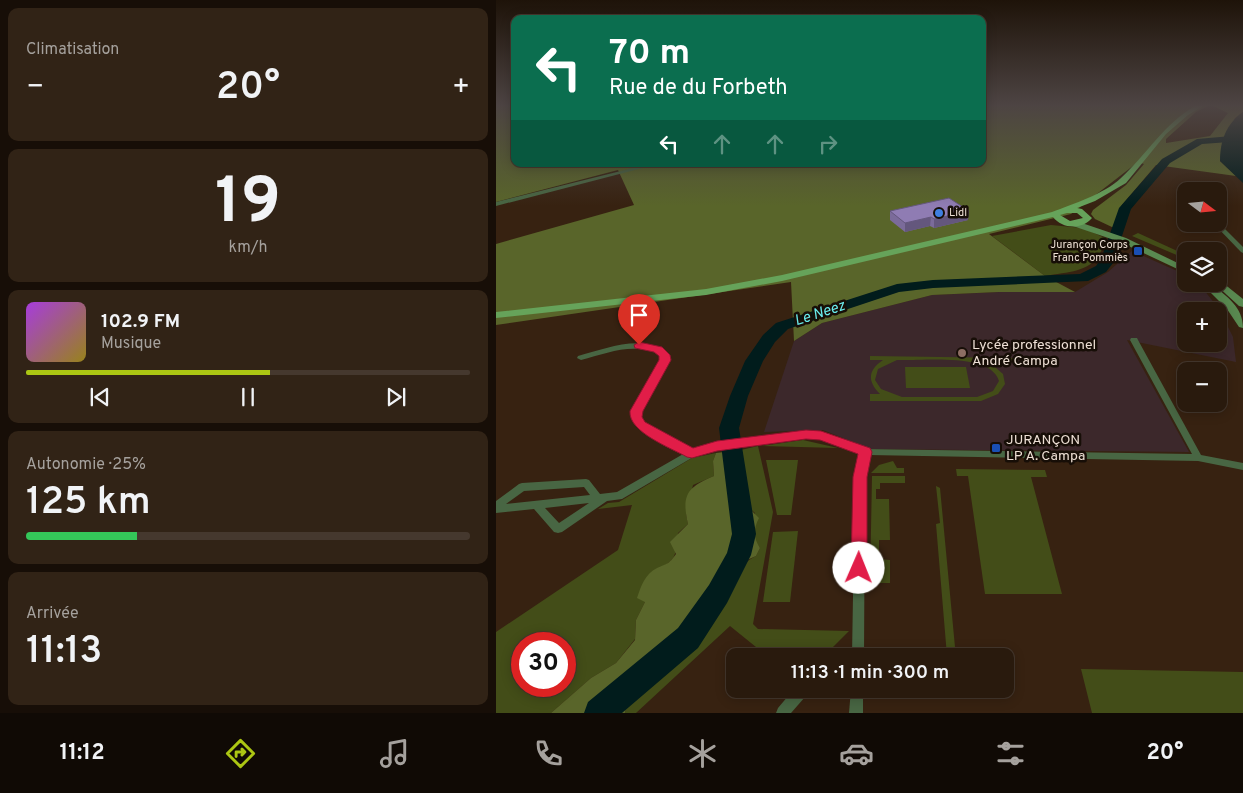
<!DOCTYPE html>
<html lang="fr">
<head>
<meta charset="utf-8">
<style>
  body { margin:0; font-family:Overpass,sans-serif; background:#312316; color:#f1f3f6; height:100vh; display:flex; flex-direction:column; font-size:19px; white-space:nowrap }
  * { box-sizing:border-box; margin:0 }
  p { font-size:16px; color:#a5a19d }
  .icon { flex:none; width:28px; height:28px; fill:none; stroke:currentColor; stroke-width:2; stroke-linecap:round; stroke-linejoin:round }
  .map { position:relative; flex:1; overflow:hidden }
  .sheet { display:flex; flex-direction:column; gap:8px; padding:8px; background:#170e07; width:496px }
  .sheet>* { flex:none }
  .top-card { position:absolute; left:15px; top:15px; width:475px; height:152px; border-radius:10px; box-shadow:0 2px 12px #0003,0 0 0 1px #45382e; background:#0b6e4f; color:#fff; overflow:hidden }
  .needle { width:32px; rotate:106deg }
  .buttons { position:absolute; left:681px; top:182px; display:grid; gap:10px }
  .buttons a { display:grid; place-items:center; width:50px; height:50px; border-radius:10px; background:#291a0d; box-shadow:0 2px 12px #0003,0 0 0 1px #45382e; font-size:25px }
  .speed { position:absolute; left:15px; top:632px; display:flex; gap:10px; font-size:25px; font-weight:700; text-align:center }
  .speed>* { display:grid; place-content:center; width:65px; height:65px; border-radius:50%; background:#291a0d; box-shadow:0 2px 12px #0003,0 0 0 1px #45382e; line-height:1 }
  .speed .limit { border:8px solid #d22; background:#fff; color:#111 }
  .pin { position:absolute; display:grid; place-items:center; width:42px; height:42px; color:#fff; margin:-51px -21px; border-radius:50% 50% 50% 0; rotate:-45deg; box-shadow:0 0 5px #0007 }
  .pin .icon { rotate:45deg }
  .me { position:absolute; width:55px; margin:-28px; rotate:1deg; stroke-linejoin:round; filter:drop-shadow(0 0 4px #0008) }
  .turn { display:flex; align-items:center; gap:18px; height:105px; padding:0 15px; font-size:22px }
  .turn .icon { width:65px; height:65px; stroke-width:2.5 }
  .turn b { display:block; font-size:35px; line-height:42px }
  .lanes { display:flex; align-items:center; height:48px; padding:0 15px; background:#0003; justify-content:center; gap:25px; direction:ltr }
  .lanes .off { opacity:.35 }
  .big { font-size:38px; font-weight:600; line-height:1.1 }
  .sheet .widget { flex:1; display:flex; flex-direction:column; justify-content:center; gap:8px; min-width:0; padding:0 18px; border-radius:10px; background:#312316 }
  .sheet .dial { align-items:center; gap:0 }
  .dial b { font-size:65px; line-height:1 }
  .song { display:flex; align-items:center; gap:15px }
  .cover { width:60px; height:60px; border-radius:8px; background:linear-gradient(135deg,hsl(280 70% 55%),hsl(50 70% 35%)) }
  .played { height:5px; border-radius:2px; background:linear-gradient(90deg,#acc613 55%,#45382e 55%) }
  .keys { display:flex; justify-content:space-around; direction:ltr }
  .heat { display:flex; justify-content:space-between; align-items:center; font-size:28px; direction:ltr }
  .charge { height:8px; border-radius:4px; background:linear-gradient(90deg,#34c759 25%,#45382e 0) }
  .trip { position:absolute; left:230px; top:648px; width:288px; height:50px; border-radius:10px; background:#291a0d; box-shadow:0 2px 12px #0003,0 0 0 1px #45382e; font-weight:600; line-height:50px; text-align:center }
  .tabs { display:flex; height:80px; justify-content:space-around; align-items:center; background:#100a05; color:#a5a19d }
  .tabs .icon { width:35px; height:35px }
  .tabs .active { color:#acc613 }
  .tabs b { font-size:22px; color:#f1f3f6 }
  main { display:flex; flex:1; min-height:0 }
  .map>svg:first-child { display:block }
  .commercial { fill:#3c282b; fill-rule:evenodd }
  .green { fill:#434d18; fill-rule:evenodd }
  .forest { fill:#59652a }
  .water { fill:#011c1c }
  .lines { fill:none; stroke-linecap:round; stroke-linejoin:round }
  .river { fill:#011c1c; fill-rule:evenodd }
  .minor { fill:#486643; fill-rule:evenodd }
  .tertiary { fill:#486643; fill-rule:evenodd }
  .secondary { fill:#598950; fill-rule:evenodd }
  .primary { fill:#66a35a; fill-rule:evenodd }
  .wall { fill:#7b6b9a }
  .shaded-wall { fill:#64577d }
  .building { fill:#8f7cb3; stroke:#64577d }
  .route { fill:#e11d48; stroke:#92132f }
  .shop-dot { fill:#3f7fe0; stroke:#170e07; stroke-width:2 }
  .transit-dot { fill:#1a4fb4; stroke:#170e07; stroke-width:2 }
  .education-dot { fill:#8d6e63; stroke:#170e07; stroke-width:2 }
  .labels { text-anchor:middle; dominant-baseline:central; stroke-width:5; stroke-linejoin:round; paint-order:stroke }
  .far-poi-label { font-size:11px; fill:#eee0d5; stroke:#170e07; text-anchor:start }
  .poi-label { font-size:14px; fill:#eee0d5; stroke:#170e07; text-anchor:start }
  .water-label { font-size:15px; font-style:italic; fill:#6aeced; stroke:#170e07 }
</style>
</head>
<body>
<main>
<section class="sheet">
<div class="widget"><p>Climatisation</p>
<div class="heat"><a>−</a><b class="big">20°</b><a>+</a></div>
</div>
<div class="widget dial"><b>19</b><p>km/h</p></div>
<div class="widget">
<div class="song"><i class="cover"></i><div><b>102.9 FM</b><p>Musique</p></div></div>
<div class="played"></div>
<div class="keys"><svg class="icon" aria-label="previous" viewBox="0 0 24 24"><path d="M18 5L8 12l10 7zM5 5v14"/></svg><svg class="icon" aria-label="pause" viewBox="0 0 24 24"><path d="M8 5v14M16 5v14"/></svg><svg class="icon" aria-label="next" viewBox="0 0 24 24"><path d="M6 5l10 7-10 7zM19 5v14"/></svg></div>
</div>
<div class="widget"><p>Autonomie · 25%</p><b class="big">125 km</b><div class="charge"></div></div>
<div class="widget"><p>Arrivée</p><b class="big">11:13</b></div>
</section>
<div class="map">
<svg width="747" height="713" viewBox="0 0 747 713">
  <rect width="100%" height="100%" fill="#372211"/>
  <path class="commercial" d="M636,251L688,274L690,284H700L708,290L723,309L737,337L740,362L631,340L693,452L374,449L327,430L268,432L298,341L326,323L436,295L503,292H579L612,272ZM690,311H722V344H690Z"/>
  <g class="green">
    <path d="M555,225L587,228L609,238C603,272 578,271 549,276L496,236Z"/>
    <polygon points="642,233 690,255 690,259 636,236"/>
    <path d="M374,356L517,358L518,361H492L507,374L509,384L502,394L485,401H374V394H384C371,381 372,370 387,360H374ZM401,360C426,361 495,352 503,381L497,391L481,397H406L385,389L379,380L382,369Z"/>
    <polygon points="409,367 470,367 474,388 410,388"/>
    <polygon points="307,440 342,448 266,446"/>
    <path d="M262,446L277,512L257,624L262,629L353,631L328,656H271L234,626L140,713H129L131,699C165,664 203,630 232,591C241,578 244,563 260,556L264,548L258,539L259,513L252,507V493L245,482V450Z"/>
    <path d="M220,453L217,461L218,476L197,485L190,514L192,524L182,533C180,553 181,562 160,569L149,602L140,620L139,639L120,663L95,678L55,713H0V632L122,550L136,505L102,509L112,503L123,502L196,458ZM26,644H69V686H26Z"/>
    <polygon points="270,460 302,460 295,515 281,515"/>
    <polygon points="397,461 401,468 408,468 408,473 375,473 383,465"/>
    <polygon points="460,469 549,470 551,477 535,477 566,594 489,594 472,476 461,476"/>
    <polygon points="376,476 409,476 409,483 384,483 384,489 380,489 380,499 393,499 394,540 383,540 383,559 394,560 394,583 374,583"/>
    <polygon points="440,486 444,488 459,647 464,656 451,656 440,524 444,523"/>
    <polygon points="302,531 294,602 267,602 277,532"/>
    <polygon points="585,669 747,672 747,713 596,713"/>
  </g>
  <g class="forest">
    <polygon points="0,106 19,106 19,164 486,164 486,106 712,106 700,112 670,139 670,143 714,136 732,113 717,106 747,106 747,112 739,118 724,161 740,176 660,165 626,205 618,228 599,219 595,214 597,210 630,185 648,164 642,162 575,214 493,234 549,276 579,292 503,292 436,295 326,323 298,341 295,282 0,325 0,244 138,205 122,170 0,202"/>
    <path d="M245,450V482L252,493V507L263,518C257,530 257,537 264,548L260,556L251,560L205,628L185,650L131,699L129,713H55L95,678L120,663L139,640L140,620L149,602L141,598C145,586 149,574 161,568C172,563 172,565 180,554L174,542L192,524C185,494 192,487 218,476L217,461L220,453Z"/>
  </g>
  <path class="water" d="M747,112V183L724,161C724,141 730,124 747,112Z"/>
  <g class="lines">
    <polygon class="river" points="747,135 747,141 706,144 674,163 635,209 617,263 610,272 592,281 437,288 403,292 292,329 279,342 267,361 252,396 243,428 260,534 255,555 231,603 202,648 126,713 88,713 92,702 182,628 213,585 231,553 236,534 223,428 234,396 249,361 267,335 280,323 401,284 437,280 584,274 600,266 605,259 623,208 666,159 701,139"/>
    <g class="minor">
      <polygon points="684,184 688,184 698,191 693,191 684,186"/>
      <polygon points="723,223 747,247 747,253 745,252 718,224"/>
      <path d="M635,338H641L642,340L705,455L747,463V470L702,461L373,455L369,477L368,656H356L359,477L364,454L324,439L310,437L221,449L199,456L126,499L111,501L66,532L62,533L58,532L38,509L0,513V501L23,484L26,483L90,479L93,480L104,494L121,492L189,453L142,428L136,417V411L165,360V356C140,341 112,353 85,360L81,358L82,356C110,349 149,332 173,355V360L144,411V417L148,424L197,449L221,443L310,431L328,434L369,449L696,454L634,340ZM88,487L94,495L10,504L28,491ZM93,503L63,523L49,508Z"/>
      <polygon points="298,689 317,689 316,694 309,697 295,713 280,713 282,708"/>
      <polygon points="355,689 367,689 367,713 353,713"/>
    </g>
    <polygon class="tertiary" points="153,164 162,164 0,206 0,202"/>
    <g class="secondary">
      <polygon points="574,221 580,221 630,238 690,267 690,273 624,242 574,225"/>
      <polygon points="722,279 747,299 747,307 743,306 719,284 722,284"/>
      <path d="M706,284H716C731,297 747,307 747,328L743,327L731,309Z"/>
    </g>
    <path class="primary" d="M699,106H707L692,115L670,134L630,183L599,201L581,208L586,209L596,218C586,230 566,229 557,217L286,281L210,295L0,318V312L210,289L286,275L556,212C577,204 608,194 625,178C651,154 668,124 699,106ZM571,213H581L587,218L574,221L564,215Z"/>
  </g>
  <polygon class="wall" points="394,211 472,220 438,228 434,226 409,232 394,220"/>
  <g class="shaded-wall">
    <polygon points="473,211 472,220 438,228 438,219"/>
    <polygon points="435,217 434,226 409,232 409,223"/>
  </g>
  <polygon class="building" points="453,198 473,211 438,219 435,217 409,223 394,211"/>
  <linearGradient id="sky" x2="0" y2="1"><stop stop-color="#1e1309"/><stop offset="0.51" stop-color="#4d4443"/><stop offset="1" stop-color="#4d4443" stop-opacity="0"/></linearGradient>
  <rect width="747" height="206" fill="url(#sky)"/>
  <path class="route" d="M143,342L166,347L174,355L175,360L147,411L146,417L149,422L197,448L221,441L310,430L325,431L374,448L376,452L371,477V568L369,574L363,576L357,574L355,568L357,477L362,454L324,440L310,439L221,451L196,458L191,457C175,448 132,432 134,411L163,360V356L158,352L139,348L138,345Z"/>
  <circle class="shop-dot" cx="443" cy="213" r="5"/>
  <g class="transit-dot">
    <rect x="637" y="246" width="10" height="10" rx="2.5"/>
    <rect x="495" y="443" width="10" height="10" rx="2.5"/>
  </g>
  <circle class="education-dot" cx="466" cy="353" r="5"/>
  <g class="labels">
    <g class="far-poi-label">
      <text x="453" y="213">Lidl</text>
      <text x="632" y="245" text-anchor="end">Jurançon Corps<tspan x="632" dy="13">Franc Pommiès</tspan></text>
    </g>
    <g class="poi-label">
      <text x="476" y="345">Lycée professionnel<tspan x="476" dy="16">André Campa</tspan></text>
      <text x="510" y="440">JURANÇON<tspan x="510" dy="16">LP A. Campa</tspan></text>
    </g>
    <g class="water-label">
      <text transform="translate(324 314) rotate(-18)">Le Neez</text>
    </g>
  </g>
</svg>
<div class="buttons">
<a><svg class="needle" viewBox="-14 -14 28 28"><path d="M0-13l5 13h-10z" fill="#e53935"/><path d="M0 13l5-13h-10z" fill="#a5a19d"/></svg></a>
<a><svg class="icon" aria-label="layers" viewBox="0 0 24 24"><path d="M12 4l9 5-9 5-9-5zM3 14l9 5 9-5"/></svg></a>
<a>+</a>
<a>−</a>
</div>
<div class="speed"><div class="limit">30</div></div>
<div class="pin" style="left:143px;top:345px;background:#d93025"><svg class="icon" aria-label="arrive" viewBox="0 0 24 24"><path d="M6 21V4h12l-3 4 3 4H6"/></svg></div>
<svg class="me" style="left:363px;top:568px" viewBox="-20 -20 40 40"><circle r="19" fill="#fff"/><path d="M0-13L10 11 0 6-10 11z" fill="#e11d48"/></svg>
<div class="trip">11:13 · 1 min · 300 m</div>
<div class="top-card">
<div class="turn"><svg class="icon" aria-label="left" viewBox="0 0 24 24"><path d="M17 20v-9H6M10 6l-5 5 5 5"/></svg><div><b>70 m</b>Rue de du Forbeth</div></div>
<div class="lanes"><svg class="icon" aria-label="left" viewBox="0 0 24 24"><path d="M17 20v-9H6M10 6l-5 5 5 5"/></svg><svg class="icon off" aria-label="ahead" viewBox="0 0 24 24"><path d="M12 20V5M6 11l6-6 6 6"/></svg><svg class="icon off" aria-label="ahead" viewBox="0 0 24 24"><path d="M12 20V5M6 11l6-6 6 6"/></svg><svg class="icon off" aria-label="right" viewBox="0 0 24 24"><path d="M7 20v-9h11M14 6l5 5-5 5"/></svg></div>
</div>
</div>
</main>
<nav class="tabs">
<b>11:12</b>
<svg class="icon active" aria-label="directions" viewBox="0 0 24 24"><path d="M12 3l9 9-9 9-9-9zM9 14v-3h6M13 9l2 2-2 2"/></svg>
<svg class="icon" aria-label="music" viewBox="0 0 24 24"><path d="M9 18V5l10-2v13"/><circle cx="6" cy="18" r="3"/><circle cx="16" cy="16" r="3"/></svg>
<svg class="icon" aria-label="phone" viewBox="0 0 24 24"><path d="M5 4h4l2 5-3 2q2 4 5 5l2-3 5 2v4C11 20 4 13 5 4z"/></svg>
<svg class="icon" aria-label="climate" viewBox="0 0 24 24"><path d="M12 3v18M4 7l16 10M4 17L20 7"/></svg>
<svg class="icon" aria-label="car" viewBox="0 0 24 24"><path d="M5 17H2v-5l4-1 3-4h7l3 4 3 1v5h-3M9 17h6M6 11h13"/><circle cx="7" cy="17" r="2"/><circle cx="17" cy="17" r="2"/></svg>
<svg class="icon" aria-label="filters" viewBox="0 0 24 24"><path d="M4 7h16M4 17h16"/><circle cx="9" cy="7" r="2"/><circle cx="15" cy="17" r="2"/></svg>
<b>20°</b>
</nav>
</body>
</html>
